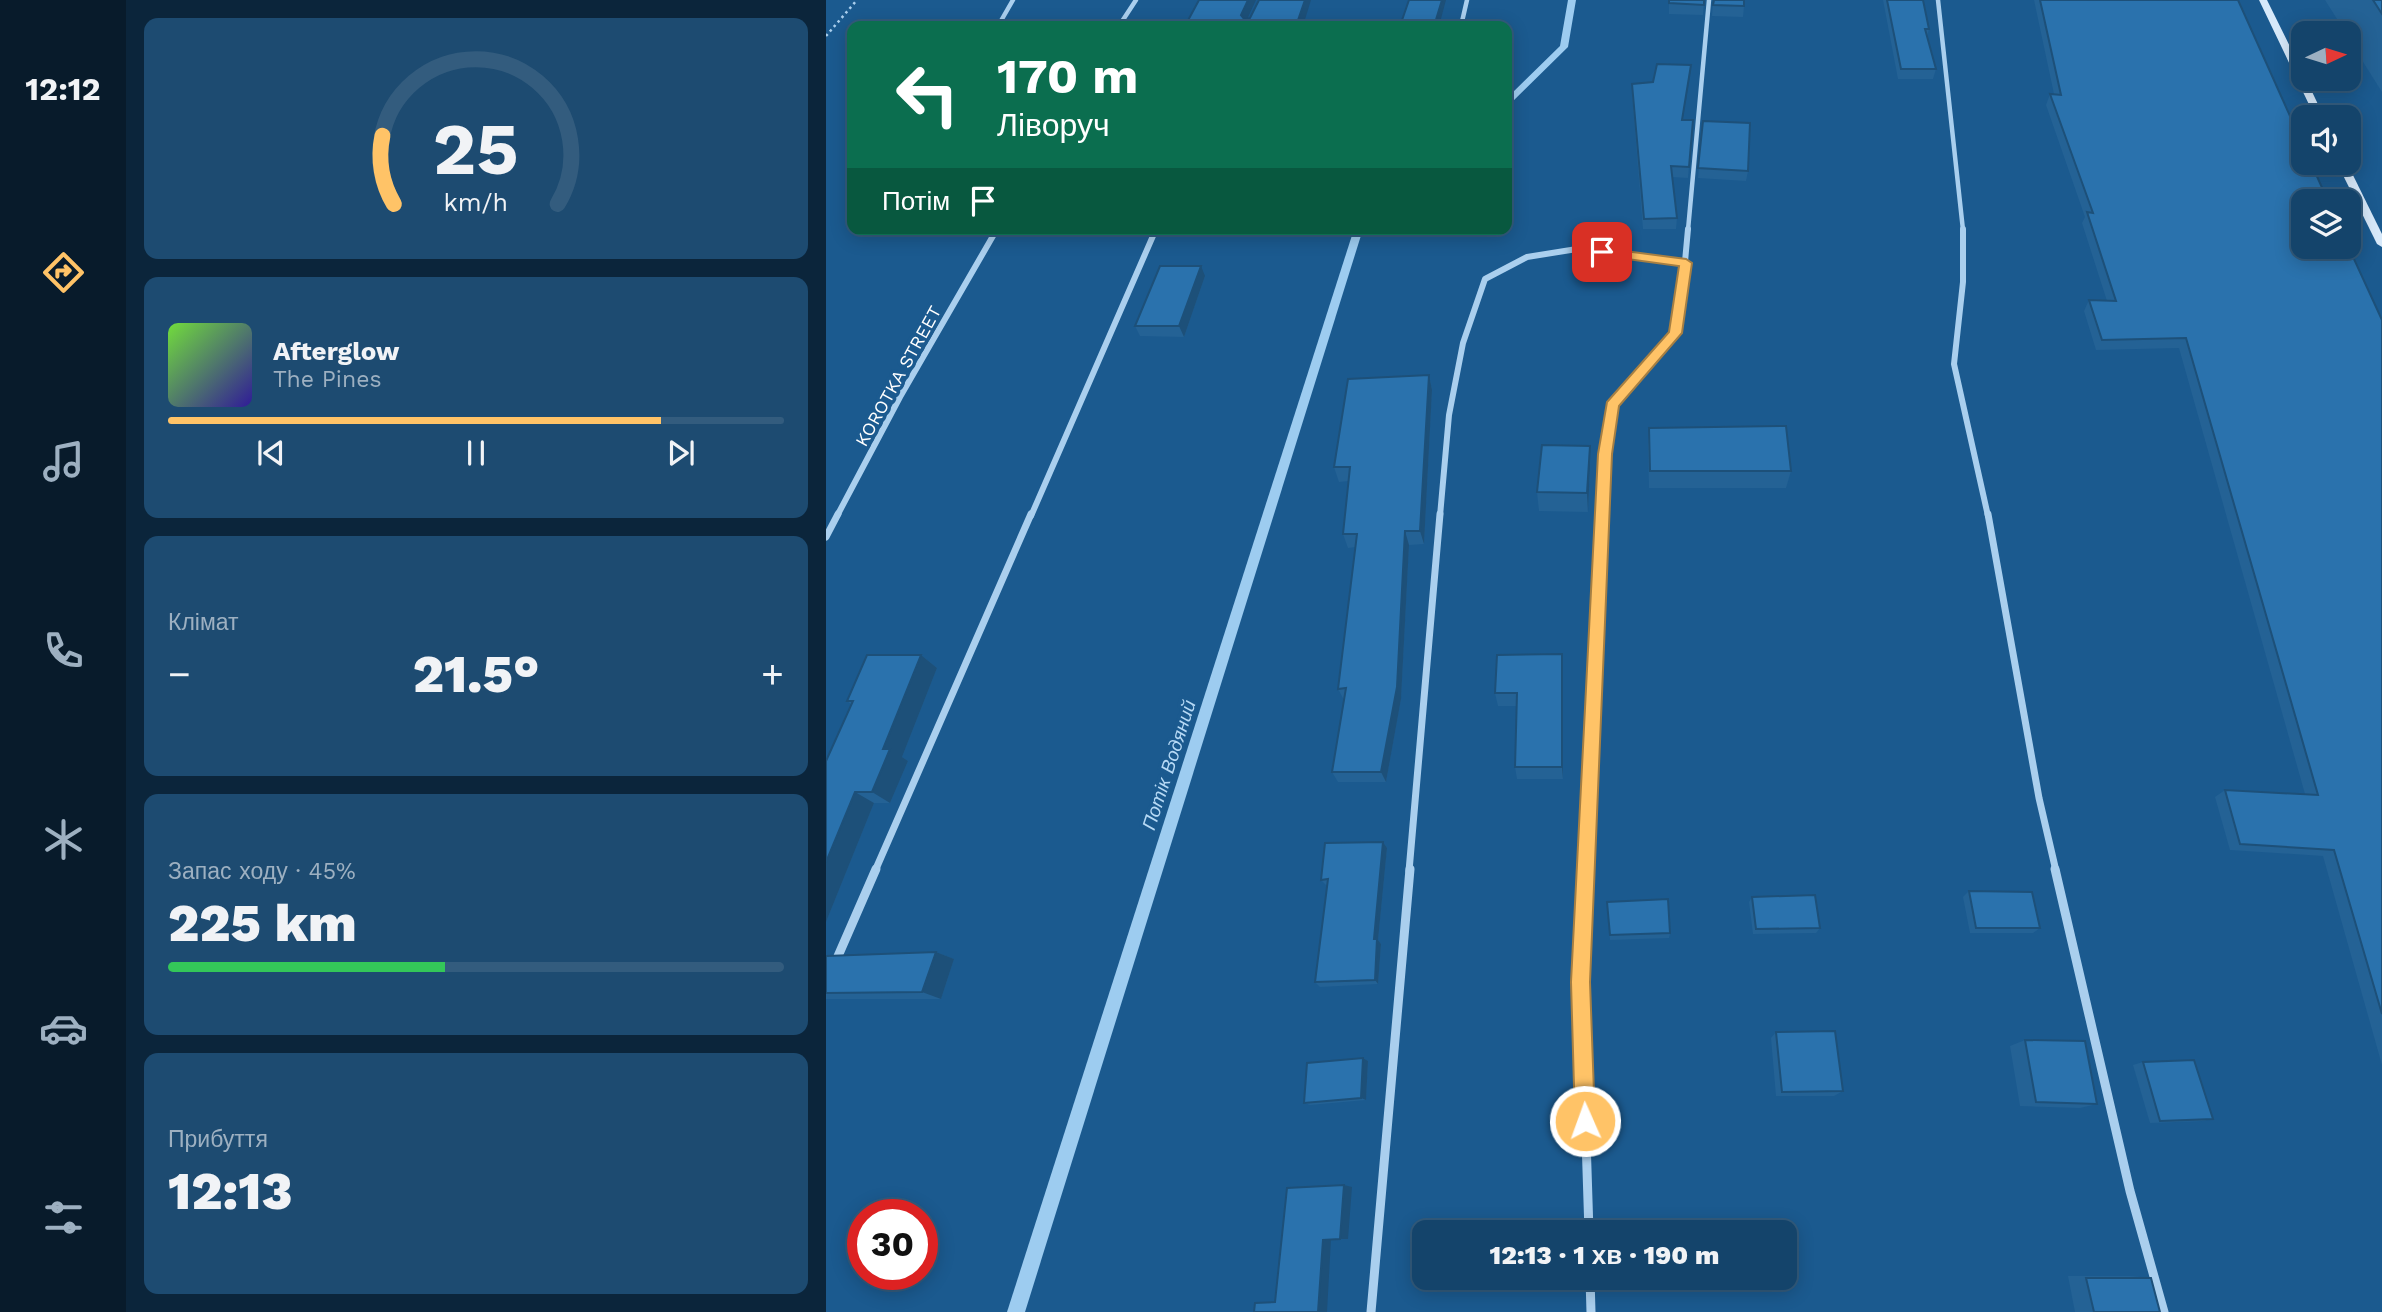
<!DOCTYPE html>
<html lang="uk">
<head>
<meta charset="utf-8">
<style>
  body { margin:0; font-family:"Work Sans",sans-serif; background:#1d4b71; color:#f1f3f6; height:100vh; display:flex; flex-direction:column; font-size:26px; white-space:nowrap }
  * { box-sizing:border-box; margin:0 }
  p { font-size:23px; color:#9db0c1 }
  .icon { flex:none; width:38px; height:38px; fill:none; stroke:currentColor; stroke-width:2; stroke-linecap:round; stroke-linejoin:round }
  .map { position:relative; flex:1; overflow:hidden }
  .side { display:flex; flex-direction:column; gap:18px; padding:18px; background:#0b253b; width:700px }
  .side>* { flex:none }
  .banner { position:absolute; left:21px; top:21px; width:665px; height:214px; border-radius:14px; box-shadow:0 4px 18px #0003,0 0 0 2px #335c7e; background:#0b6e4f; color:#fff; overflow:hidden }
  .needle { width:46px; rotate:86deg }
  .buttons { position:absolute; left:1465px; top:21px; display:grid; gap:14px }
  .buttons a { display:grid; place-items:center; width:70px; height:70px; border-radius:14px; background:#14446b; box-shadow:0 4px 18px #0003,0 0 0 2px #335c7e; font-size:35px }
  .speed { position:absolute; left:21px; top:1199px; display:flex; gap:14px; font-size:35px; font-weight:700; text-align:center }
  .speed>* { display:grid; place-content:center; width:91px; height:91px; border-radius:50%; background:#14446b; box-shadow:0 4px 18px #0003,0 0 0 2px #335c7e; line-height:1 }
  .speed .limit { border:10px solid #d22; background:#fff; color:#111 }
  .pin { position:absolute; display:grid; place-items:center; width:60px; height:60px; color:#fff; margin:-30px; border-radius:14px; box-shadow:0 4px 10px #0006 }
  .me { position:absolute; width:77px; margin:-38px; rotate:358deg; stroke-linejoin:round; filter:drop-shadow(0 0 5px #0008) }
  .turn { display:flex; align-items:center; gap:24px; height:147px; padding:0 35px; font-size:32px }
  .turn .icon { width:91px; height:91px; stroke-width:2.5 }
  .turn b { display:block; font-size:49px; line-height:60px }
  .then { display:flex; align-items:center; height:66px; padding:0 35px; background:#0003; gap:14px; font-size:26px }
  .big { font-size:52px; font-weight:800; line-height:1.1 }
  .side .card { flex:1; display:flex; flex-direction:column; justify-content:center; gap:10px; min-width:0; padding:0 24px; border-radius:14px; background:#1d4b71 }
  .side .dial { align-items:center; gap:0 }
  .dial svg { height:182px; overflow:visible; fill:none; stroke:#335c7e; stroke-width:7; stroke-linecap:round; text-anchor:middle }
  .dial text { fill:#f1f3f6; stroke:none }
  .song { display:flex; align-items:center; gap:21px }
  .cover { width:84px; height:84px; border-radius:10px; background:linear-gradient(135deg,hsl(100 70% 55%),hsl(250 70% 35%)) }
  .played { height:7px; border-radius:4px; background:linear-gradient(90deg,#ffc367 80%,#335c7e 80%) }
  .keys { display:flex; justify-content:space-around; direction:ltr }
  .heat { display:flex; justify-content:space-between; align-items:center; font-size:38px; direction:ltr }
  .charge { height:10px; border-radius:5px; background:linear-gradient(90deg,#34c759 45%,#335c7e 0) }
  .trip { position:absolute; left:586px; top:1220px; width:385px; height:70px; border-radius:14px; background:#14446b; box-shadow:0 4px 18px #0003,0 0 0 2px #335c7e; font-weight:800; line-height:70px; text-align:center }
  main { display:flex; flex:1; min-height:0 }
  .dock { display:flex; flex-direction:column; width:126px; justify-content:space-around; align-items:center; background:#081b2b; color:#9db0c1 }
  .dock .icon { width:49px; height:49px }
  .dock .selected { color:#ffc367 }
  .dock b { font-size:32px; color:#f1f3f6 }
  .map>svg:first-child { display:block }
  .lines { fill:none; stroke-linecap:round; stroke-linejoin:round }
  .stream { fill:#9dccf0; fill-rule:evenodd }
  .path { stroke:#aacfee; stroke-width:2.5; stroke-dasharray:2.5 3.5; stroke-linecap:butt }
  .street-far3 { stroke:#aacfee; stroke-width:4.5 }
  .street-far2 { stroke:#aacfee; stroke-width:6 }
  .street-far1 { stroke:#aacfee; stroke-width:7 }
  .street { stroke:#aacfee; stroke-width:9 }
  .secondary { fill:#d7e9fa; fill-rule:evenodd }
  .wall { fill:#246295 }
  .shaded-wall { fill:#1d5079 }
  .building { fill:#2a72ad; stroke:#1d5079; stroke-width:2 }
  .route { fill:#ffc367; stroke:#a67f43; stroke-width:2 }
  .labels { text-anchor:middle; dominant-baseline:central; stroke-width:7; stroke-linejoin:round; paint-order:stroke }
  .street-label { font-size:18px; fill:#fff; stroke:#1b5a8f }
  .water-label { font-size:19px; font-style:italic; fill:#b6d9f5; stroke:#1b5a8f }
</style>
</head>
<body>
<main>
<nav class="dock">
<b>12:12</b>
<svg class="icon selected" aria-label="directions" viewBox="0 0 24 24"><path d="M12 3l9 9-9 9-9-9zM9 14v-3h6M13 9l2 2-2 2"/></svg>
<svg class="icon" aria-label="music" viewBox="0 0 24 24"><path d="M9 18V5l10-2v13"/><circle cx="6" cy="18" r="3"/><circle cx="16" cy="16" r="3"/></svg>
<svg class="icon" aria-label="phone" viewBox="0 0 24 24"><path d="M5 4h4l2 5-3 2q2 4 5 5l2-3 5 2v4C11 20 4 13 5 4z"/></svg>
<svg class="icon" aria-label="climate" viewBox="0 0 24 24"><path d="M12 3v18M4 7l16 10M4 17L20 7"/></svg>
<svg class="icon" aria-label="car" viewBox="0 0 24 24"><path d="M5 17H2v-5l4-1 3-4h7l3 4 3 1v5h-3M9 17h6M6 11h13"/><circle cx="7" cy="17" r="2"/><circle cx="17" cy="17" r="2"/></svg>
<svg class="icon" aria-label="filters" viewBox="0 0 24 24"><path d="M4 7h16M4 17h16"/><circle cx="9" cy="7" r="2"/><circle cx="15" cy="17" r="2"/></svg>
</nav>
<section class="side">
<div class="card dial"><svg viewBox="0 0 100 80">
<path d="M14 69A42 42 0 1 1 86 69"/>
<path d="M14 69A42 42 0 0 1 9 39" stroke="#ffc367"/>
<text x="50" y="56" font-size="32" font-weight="700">25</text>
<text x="50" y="72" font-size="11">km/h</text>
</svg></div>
<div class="card">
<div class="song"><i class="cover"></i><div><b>Afterglow</b><p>The Pines</p></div></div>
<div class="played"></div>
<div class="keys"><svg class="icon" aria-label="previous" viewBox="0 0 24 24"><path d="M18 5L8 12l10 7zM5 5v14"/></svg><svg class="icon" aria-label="pause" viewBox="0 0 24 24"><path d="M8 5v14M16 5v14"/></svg><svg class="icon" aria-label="next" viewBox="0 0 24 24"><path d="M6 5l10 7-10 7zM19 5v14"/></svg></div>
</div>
<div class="card"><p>Клімат</p>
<div class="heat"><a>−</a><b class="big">21.5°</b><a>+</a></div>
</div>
<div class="card"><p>Запас ходу · 45%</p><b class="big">225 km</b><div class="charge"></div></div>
<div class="card"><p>Прибуття</p><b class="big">12:13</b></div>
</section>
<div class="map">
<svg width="1556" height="1312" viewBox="0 0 1556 1312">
  <rect width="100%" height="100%" fill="#1b5a8f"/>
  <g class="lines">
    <g class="stream">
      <polygon points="742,0 750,0 742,47 684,104 681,104 681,98 734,46"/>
      <polygon points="528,229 537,229 199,1312 181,1312"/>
    </g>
    <polyline class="path" points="0,36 31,0"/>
    <g class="street-far3">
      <polyline points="1112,0 1137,230"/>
      <polyline points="172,26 187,0"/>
      <polyline points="293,26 310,0"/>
      <polyline points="635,26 641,0"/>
      <polyline points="862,230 883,0"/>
    </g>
    <g class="street-far2">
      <polyline points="1137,229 1137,282 1128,364 1162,516"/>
      <polyline points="11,516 74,397 171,229"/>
      <polyline points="205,516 330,229"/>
      <polyline points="614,516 623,415 637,343 659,279 701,257 751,249 860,263"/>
      <polyline points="776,516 779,455 786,405 849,333 854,316 862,229"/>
    </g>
    <g class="street-far1">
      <polyline points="1162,514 1213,798 1230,871"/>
      <polyline points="0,537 12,514"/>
      <polyline points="49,871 205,514"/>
      <polyline points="583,871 614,514"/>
      <polyline points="760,871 776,514"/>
    </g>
    <g class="street">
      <polyline points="760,869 755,982 763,1232"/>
      <polyline points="1229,869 1304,1191 1338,1312"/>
      <polyline points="9,963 50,869"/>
      <polyline points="764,1278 765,1312"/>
      <polyline points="545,1312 584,869"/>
    </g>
    <g class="secondary">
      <polygon points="1433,0 1441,0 1477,73 1477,79 1480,79 1498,117 1489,117"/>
      <polygon points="1511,163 1521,163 1556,234 1556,247 1551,244"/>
    </g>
  </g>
  <g class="wall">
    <polygon points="843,0 878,0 877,15 843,14"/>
    <polygon points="887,0 918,6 917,17 886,16"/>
    <polygon points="1057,0 1097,0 1103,29 1101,37 1110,69 1107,79 1072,79"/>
    <polygon points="1208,0 1412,0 1556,320 1556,1065 1497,856 1404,850 1389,797 1399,790 1479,794 1353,348 1270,350 1258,311 1263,300 1281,301 1256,223 1259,217 1220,105 1224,94 1228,94"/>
    <polygon points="1499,0 1556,0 1556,92 1522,38 1522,33 1520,33"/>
    <polygon points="865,65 857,120 867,120 862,178 846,177 851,218 850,229 817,229 806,94 806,84 827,82"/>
    <polygon points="877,121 922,171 920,181 872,178"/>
    <polygon points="379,276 358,337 314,336 309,326"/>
    <polygon points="603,375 606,390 598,544 583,545 575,699 560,782 512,782 506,772 518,700 512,689 529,547 522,548 517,534 523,481 513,482 508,467"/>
    <polygon points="823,428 965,471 960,488 823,488 822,446"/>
    <polygon points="764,446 764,465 762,512 713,511 711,492"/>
    <polygon points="736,654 737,668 737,779 691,779 689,767 691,706 672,706 669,693"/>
    <polygon points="95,655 111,668 76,757 82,761 64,803 48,803 0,922 26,705 21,701"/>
    <polygon points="557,842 561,848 552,940 555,944 552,984 494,987 489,982 501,885 500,885 495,880"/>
    <polygon points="1143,891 1214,928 1207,933 1144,933 1137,897"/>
    <polygon points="926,897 994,928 990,933 927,934 923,902"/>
    <polygon points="781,907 844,933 843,938 784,940"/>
    <polygon points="110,952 128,959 115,999 0,999 0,956"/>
    <polygon points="950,1032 1017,1091 1008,1096 950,1096 945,1038"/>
    <polygon points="1199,1040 1271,1104 1254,1108 1194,1106 1184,1046"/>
    <polygon points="537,1058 542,1061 540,1100 484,1105 478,1103"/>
    <polygon points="1317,1062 1387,1119 1376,1121 1324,1123 1307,1065"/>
    <polygon points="1242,1276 1304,1276 1325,1278 1334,1312 1249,1312"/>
  </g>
  <g class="shaded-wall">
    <polygon points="422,0 430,0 418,26 415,15"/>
    <polygon points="479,0 485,0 477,26 470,26"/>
    <polygon points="616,0 620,0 613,26 609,26 609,23"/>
    <polygon points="865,65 864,75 855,130 856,120"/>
    <polygon points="375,266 379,276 358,337 353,326"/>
    <polygon points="603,375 606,390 598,544 594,531"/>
    <polygon points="764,446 764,465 762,512 761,493"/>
    <polygon points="579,531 583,545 575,699 560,782 555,772"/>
    <polygon points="736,654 737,668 737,779 736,767"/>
    <polygon points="95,655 111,668 76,757 82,761 64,803 46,792 57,749"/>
    <polygon points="29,792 48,803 0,922 0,862"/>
    <polygon points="557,842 561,848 552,940 555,944 552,984 549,980 548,939"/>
    <polygon points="110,952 128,959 115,999 96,992"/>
    <polygon points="537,1058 542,1061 540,1100 535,1098"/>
    <polygon points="518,1185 526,1187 522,1239 514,1239"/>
    <polygon points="505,1239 501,1312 492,1312 497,1240"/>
  </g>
  <g class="building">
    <polygon points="373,0 422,0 415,15 419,20 424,18 433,0 479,0 470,26 359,26"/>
    <polygon points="583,0 616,0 609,23 613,23 612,26 574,26"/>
    <polygon points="843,0 878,0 878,5 843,3"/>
    <polygon points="888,0 918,0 918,6 887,5"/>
    <polygon points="1061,0 1097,0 1103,29 1099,29 1110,69 1075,69"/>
    <polygon points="1214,0 1412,0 1477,145 1477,163 1485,163 1502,201 1477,201 1477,247 1522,246 1556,320 1556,1014 1508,850 1414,844 1399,790 1492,795 1360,338 1276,340 1263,300 1290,301 1261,212 1267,213 1224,94 1235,95"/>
    <polygon points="1547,0 1556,0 1556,14"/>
    <polygon points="831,64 865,65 856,120 867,120 863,167 845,166 851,218 818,219 806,84 827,82"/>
    <polygon points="877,121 924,123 922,171 872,168"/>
    <polygon points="334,266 375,266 353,326 309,326"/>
    <polygon points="603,375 594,531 579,531 571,687 555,772 506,772 520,688 512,689 531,534 517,534 524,467 508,467 522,379"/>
    <polygon points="960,426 965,471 824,471 823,428"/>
    <polygon points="716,445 764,446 761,493 711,492"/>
    <polygon points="736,654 736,767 689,767 691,693 669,693 671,655"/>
    <polygon points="41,655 95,655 57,749 64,749 46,792 29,792 0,862 0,761 27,701 21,701"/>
    <polygon points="557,842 548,939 551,939 549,980 489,982 502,879 495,880 499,843"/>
    <polygon points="1143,891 1206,892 1214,928 1150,928"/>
    <polygon points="989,895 994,928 930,929 926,897"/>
    <polygon points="842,899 844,933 784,935 781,902"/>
    <polygon points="110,952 96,992 0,993 0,956"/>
    <polygon points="1009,1031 1017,1091 956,1092 950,1032"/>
    <polygon points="1199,1040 1259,1041 1271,1104 1210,1102"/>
    <polygon points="537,1058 535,1098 478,1103 481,1063"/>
    <polygon points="1368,1060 1387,1119 1334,1121 1317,1062"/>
    <polygon points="518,1185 514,1239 497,1240 492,1312 428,1312 429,1303 449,1302 461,1188"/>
    <polygon points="1260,1278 1325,1278 1334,1312 1268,1312"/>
  </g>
  <polygon class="route" points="776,248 860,259 866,263 856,333 793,406 786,454 764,982 769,1121 766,1128 759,1131 752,1128 749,1121 745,982 772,454 781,402 843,332 853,266 772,255 770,252"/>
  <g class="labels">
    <g class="street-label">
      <text transform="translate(72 376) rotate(-61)">KOROTKA STREET</text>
    </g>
    <g class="water-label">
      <text transform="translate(343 765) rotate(-72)">Потік Водяний</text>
    </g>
  </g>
</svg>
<div class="buttons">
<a><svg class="needle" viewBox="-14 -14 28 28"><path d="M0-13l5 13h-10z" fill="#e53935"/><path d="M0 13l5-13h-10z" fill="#9db0c1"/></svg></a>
<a><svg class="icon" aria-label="sound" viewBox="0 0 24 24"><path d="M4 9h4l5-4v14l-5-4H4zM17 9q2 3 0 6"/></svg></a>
<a><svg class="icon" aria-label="layers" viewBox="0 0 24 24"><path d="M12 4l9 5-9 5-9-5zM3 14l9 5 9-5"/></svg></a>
</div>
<div class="speed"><div class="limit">30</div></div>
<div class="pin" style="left:776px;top:252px;background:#d93025"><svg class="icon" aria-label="arrive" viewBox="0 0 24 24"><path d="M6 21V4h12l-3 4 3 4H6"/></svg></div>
<svg class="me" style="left:759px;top:1121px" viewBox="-20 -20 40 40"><circle r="17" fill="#ffc367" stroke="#fff" stroke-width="3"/><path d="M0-11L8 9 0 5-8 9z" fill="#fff"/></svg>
<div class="trip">12:13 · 1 хв · 190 m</div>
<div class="banner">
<div class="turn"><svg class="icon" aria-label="left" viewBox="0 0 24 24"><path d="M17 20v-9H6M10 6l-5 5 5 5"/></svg><div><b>170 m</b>Ліворуч</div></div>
<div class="then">Потім<svg class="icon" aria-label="arrive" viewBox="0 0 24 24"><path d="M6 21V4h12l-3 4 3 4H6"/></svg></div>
</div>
</div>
</main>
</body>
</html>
